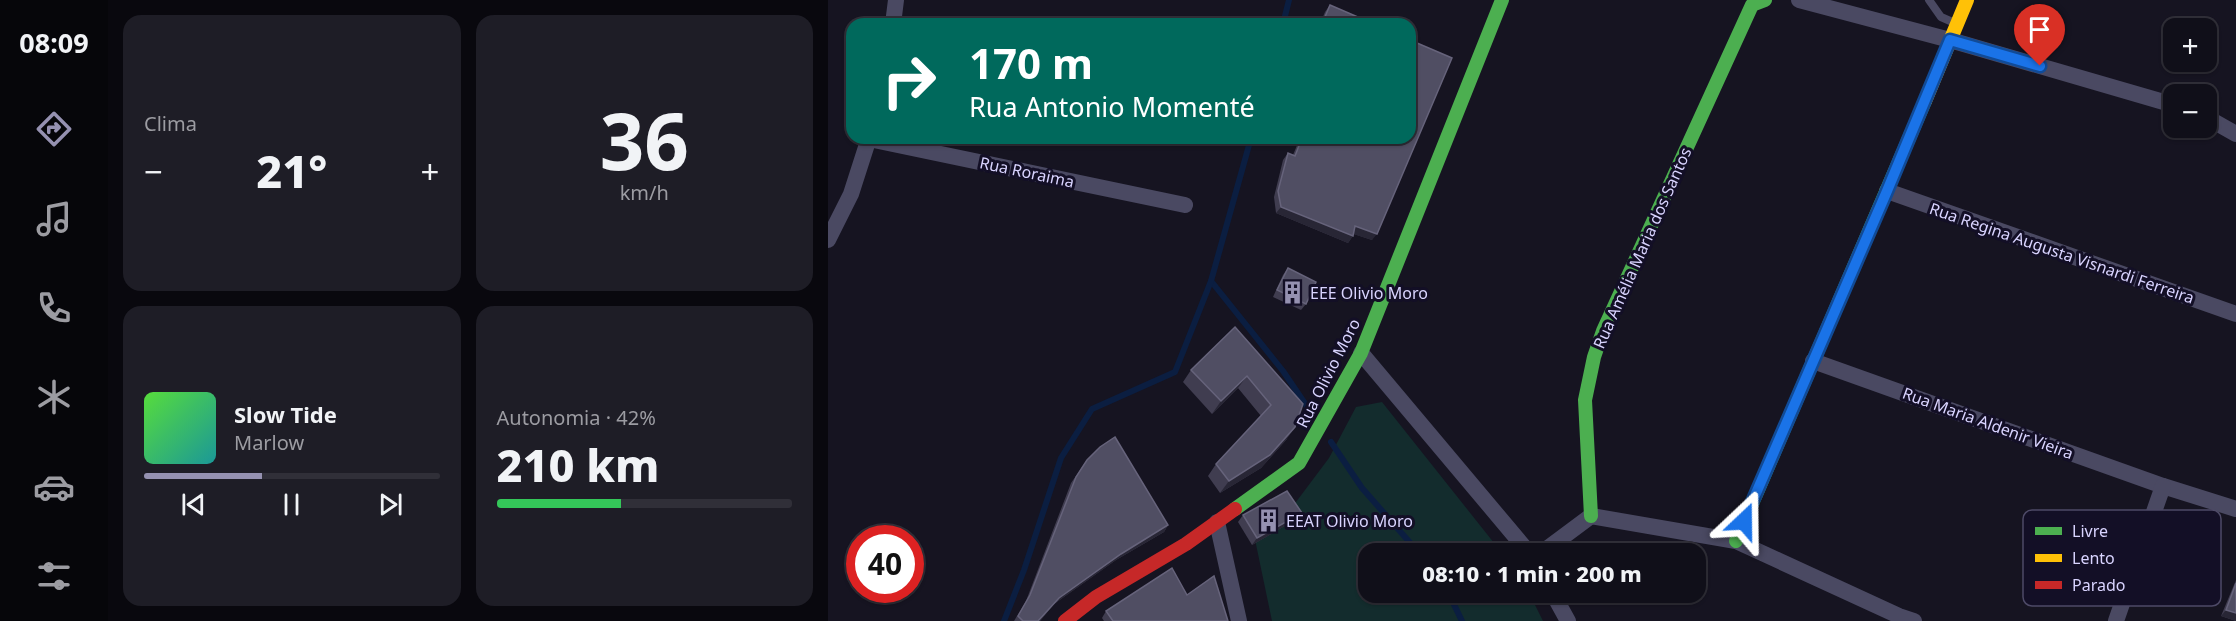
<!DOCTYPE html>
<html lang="pt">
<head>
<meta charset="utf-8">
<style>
  body { margin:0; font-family:"Noto Sans",sans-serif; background:#1e1d26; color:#f1f3f6; height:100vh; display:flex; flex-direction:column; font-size:22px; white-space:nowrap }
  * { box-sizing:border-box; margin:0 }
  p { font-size:20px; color:#9c9ca2 }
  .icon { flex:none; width:33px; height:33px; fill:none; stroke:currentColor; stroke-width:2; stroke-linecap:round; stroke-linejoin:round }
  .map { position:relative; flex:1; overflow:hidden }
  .sheet { display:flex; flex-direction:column; gap:15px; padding:15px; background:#09080e; width:720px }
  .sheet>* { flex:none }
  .hud { position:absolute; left:18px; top:18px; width:570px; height:126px; border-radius:18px; box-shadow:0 2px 4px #0004,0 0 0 2px #302f38; background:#00695c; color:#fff; overflow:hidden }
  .buttons { position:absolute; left:1335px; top:18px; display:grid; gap:12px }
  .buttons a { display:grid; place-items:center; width:54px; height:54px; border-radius:12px; background:#100f19; box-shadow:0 2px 4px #0004,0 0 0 2px #302f38; font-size:30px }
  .speed { position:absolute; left:18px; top:525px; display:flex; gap:12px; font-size:30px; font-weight:700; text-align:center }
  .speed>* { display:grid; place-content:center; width:78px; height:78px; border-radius:50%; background:#100f19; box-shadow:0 2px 4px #0004,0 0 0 2px #302f38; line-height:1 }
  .speed .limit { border:9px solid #d22; background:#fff; color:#111 }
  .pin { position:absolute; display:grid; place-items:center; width:51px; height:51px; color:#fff; margin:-62px -26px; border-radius:50% 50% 50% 0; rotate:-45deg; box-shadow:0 0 6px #0007 }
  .pin .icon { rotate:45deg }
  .me { position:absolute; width:66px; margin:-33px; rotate:23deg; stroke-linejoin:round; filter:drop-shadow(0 0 4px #0008) }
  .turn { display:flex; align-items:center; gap:21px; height:126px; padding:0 24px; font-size:27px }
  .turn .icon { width:78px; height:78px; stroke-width:2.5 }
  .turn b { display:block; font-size:42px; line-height:51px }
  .big { font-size:45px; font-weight:800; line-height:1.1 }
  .sheet .tile { flex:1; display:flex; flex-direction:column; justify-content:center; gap:9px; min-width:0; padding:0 21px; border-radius:18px; background:#1e1d26 }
  .sheet .dial { align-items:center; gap:0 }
  .dial b { font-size:78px; line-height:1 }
  .song { display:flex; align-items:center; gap:18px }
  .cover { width:72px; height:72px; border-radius:9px; background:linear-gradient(135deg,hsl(110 70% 55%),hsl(180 70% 35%)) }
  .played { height:6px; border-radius:3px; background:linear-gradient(90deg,#9591b1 40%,#302f38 40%) }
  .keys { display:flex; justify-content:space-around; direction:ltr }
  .heat { display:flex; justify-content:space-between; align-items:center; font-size:33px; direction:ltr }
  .charge { height:9px; border-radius:4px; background:linear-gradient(90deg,#34c759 42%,#302f38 0) }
  .sheet .tiles { flex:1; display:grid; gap:15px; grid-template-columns:repeat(2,1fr) }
  .trip { position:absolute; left:530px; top:543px; width:348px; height:60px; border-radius:18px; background:#100f19; box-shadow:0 2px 4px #0004,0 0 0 2px #302f38; font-weight:800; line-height:60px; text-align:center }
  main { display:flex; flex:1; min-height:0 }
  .tabs { display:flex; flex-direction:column; width:108px; justify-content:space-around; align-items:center; background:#06060a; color:#9c9ca2 }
  .tabs .icon { width:42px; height:42px }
  .tabs .current { color:#9591b1 }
  .tabs b { font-size:27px; color:#f1f3f6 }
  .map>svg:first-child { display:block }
  .green { fill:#132c2d }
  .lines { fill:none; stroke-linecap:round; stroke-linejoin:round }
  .stream { stroke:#0b1e41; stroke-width:6 }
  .lane { stroke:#4a4962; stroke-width:8 }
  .street { stroke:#4a4962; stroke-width:16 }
  .fast { stroke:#4caf50; stroke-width:14 }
  .slow { stroke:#ffc107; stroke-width:14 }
  .jam { stroke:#c62828; stroke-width:14 }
  .wall { fill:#403d50 }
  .shaded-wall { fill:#282635 }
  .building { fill:#504e63; stroke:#66637b; stroke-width:1.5 }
  .route-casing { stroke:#114b97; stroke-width:15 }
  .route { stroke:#1a73e8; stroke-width:10 }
  .labels { text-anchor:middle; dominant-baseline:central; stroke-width:6; stroke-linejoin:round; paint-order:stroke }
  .street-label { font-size:16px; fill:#d9d4ff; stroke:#130f26 }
  .poi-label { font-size:16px; fill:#d9d4ff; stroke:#130f26; text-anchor:start }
  .key { fill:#130f26; stroke:#4e4a67; stroke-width:1.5 }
  .key-label { font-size:16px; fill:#d9d4ff }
</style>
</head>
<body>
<main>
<nav class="tabs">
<b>08:09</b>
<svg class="icon current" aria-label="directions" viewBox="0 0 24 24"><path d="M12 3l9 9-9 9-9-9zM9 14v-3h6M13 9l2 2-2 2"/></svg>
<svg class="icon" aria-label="music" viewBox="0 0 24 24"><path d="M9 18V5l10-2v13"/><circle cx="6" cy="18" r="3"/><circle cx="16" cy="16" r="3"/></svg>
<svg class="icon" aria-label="phone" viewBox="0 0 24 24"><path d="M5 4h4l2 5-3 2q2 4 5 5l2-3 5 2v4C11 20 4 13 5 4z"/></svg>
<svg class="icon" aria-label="climate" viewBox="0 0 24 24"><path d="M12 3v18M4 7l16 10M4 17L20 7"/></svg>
<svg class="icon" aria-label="car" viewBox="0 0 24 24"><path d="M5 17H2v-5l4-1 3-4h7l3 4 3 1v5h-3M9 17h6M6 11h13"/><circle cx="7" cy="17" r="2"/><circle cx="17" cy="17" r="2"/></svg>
<svg class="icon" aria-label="filters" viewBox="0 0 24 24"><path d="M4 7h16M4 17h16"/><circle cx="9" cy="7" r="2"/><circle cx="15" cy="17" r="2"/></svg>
</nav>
<section class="sheet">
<div class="tiles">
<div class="tile"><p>Clima</p>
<div class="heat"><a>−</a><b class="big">21°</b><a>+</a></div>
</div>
<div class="tile dial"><b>36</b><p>km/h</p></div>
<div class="tile">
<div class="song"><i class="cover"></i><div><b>Slow Tide</b><p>Marlow</p></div></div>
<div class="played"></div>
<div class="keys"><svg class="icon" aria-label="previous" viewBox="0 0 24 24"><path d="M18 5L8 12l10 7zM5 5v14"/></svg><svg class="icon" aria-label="pause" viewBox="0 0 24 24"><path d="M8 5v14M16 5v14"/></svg><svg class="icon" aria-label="next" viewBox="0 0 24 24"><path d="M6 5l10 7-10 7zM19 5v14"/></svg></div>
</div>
<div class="tile"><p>Autonomia · 42%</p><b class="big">210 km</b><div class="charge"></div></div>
</div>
</section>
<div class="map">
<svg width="1408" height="621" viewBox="0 0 1408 621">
  <rect width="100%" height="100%" fill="#161421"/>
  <polygon class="green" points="554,402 674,553 540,554 540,592 701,593 715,621 444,621 425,530 468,502 501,458 528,407"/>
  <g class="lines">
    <g class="stream">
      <polyline points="455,24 461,0"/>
      <polyline points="383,281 455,371 482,411"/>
      <polyline points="503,442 534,488 592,554"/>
      <polyline points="620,592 634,621"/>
      <polyline points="176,621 196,570 233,458 264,409 347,372 383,281 423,138"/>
    </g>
    <polyline class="lane" points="1101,0 1113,17 1129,24"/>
    <g class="street">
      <polyline points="971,0 1122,40 1346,105"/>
      <polyline points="65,24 68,0"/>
      <polyline points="1378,117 1408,134"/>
      <polyline points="41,139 357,205"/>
      <polyline points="1059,191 1408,314"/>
      <polyline points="0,240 23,194 41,138"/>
      <polyline points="533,353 702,554"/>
      <polyline points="985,361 1335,486 1408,509"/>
      <polyline points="389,522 411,621"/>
      <polyline points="712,554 763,516 908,541 1071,616 1086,621"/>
      <polyline points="724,592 740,621"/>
      <polyline points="1288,621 1335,486"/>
    </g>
    <g class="fast">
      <polyline points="407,509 471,463 533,353 674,0"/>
      <polyline points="763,516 757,400 766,357 775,331 924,5 937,0"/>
      <polyline points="908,541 1097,101"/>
    </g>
    <polyline class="slow" points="1097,101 1139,0"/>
    <polyline class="jam" points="237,621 268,597 358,544 407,509"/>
  </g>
  <g class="wall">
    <polygon points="502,5 546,24 492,24 497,12"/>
    <polygon points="472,138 582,138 544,240 526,234 520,243 448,213 446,197 455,160 460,153 465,155"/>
    <polygon points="460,268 478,304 473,310 445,297 455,275"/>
    <polygon points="407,327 459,439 433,468 392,493 380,476 388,464 433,416 410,388 384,414 355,382 363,370"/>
    <polygon points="259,460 340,525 336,532 288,560 226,604 212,621 186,621 198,601 243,483"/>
    <polygon points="474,513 469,519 424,545 410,522 415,515"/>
    <polygon points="1408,580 1408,621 1393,616"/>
    <polygon points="359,595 400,621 276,621 274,618 278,611"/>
  </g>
  <g class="shaded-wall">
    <polygon points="453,207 525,236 520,243 448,213"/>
    <polygon points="527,226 549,234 544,240 522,233"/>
    <polygon points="419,376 410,388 384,414 393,401"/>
    <polygon points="467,427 459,439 433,468 392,493 401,481"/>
    <polygon points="474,513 469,519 424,545 429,538"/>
    <polygon points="340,525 336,532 288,560 226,604 212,621 210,621 231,598 293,554"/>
    <polygon points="1398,610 1408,613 1408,621 1393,616"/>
  </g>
  <g class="building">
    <polygon points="502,5 546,24 494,24"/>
    <polygon points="582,40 624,58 549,234 527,226 525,236 453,207 450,191 460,153 467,156 474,138 582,138"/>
    <polygon points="460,268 488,282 478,304 449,290"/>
    <polygon points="407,327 475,404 467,427 442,455 401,481 388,464 443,405 419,376 393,401 363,370"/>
    <polygon points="287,437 340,525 293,554 231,598 210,621 195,621 190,616 202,595 248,477 259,460 272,447"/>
    <polygon points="459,491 474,513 429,538 415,515"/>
    <polygon points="344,568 359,595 386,576 400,621 285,621 278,611"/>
    <polygon points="1408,583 1408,613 1398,610"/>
  </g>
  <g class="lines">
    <defs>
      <polyline id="route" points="916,521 1059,191 1122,40 1212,66"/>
    </defs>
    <use href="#route" class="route-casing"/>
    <use href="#route" class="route"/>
  </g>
  <defs>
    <symbol id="building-bare" viewBox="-9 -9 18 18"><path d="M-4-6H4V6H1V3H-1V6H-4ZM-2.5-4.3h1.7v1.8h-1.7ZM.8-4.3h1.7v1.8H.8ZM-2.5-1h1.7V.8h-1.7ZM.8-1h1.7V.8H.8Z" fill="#9591b1" stroke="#130f26" stroke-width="2.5" paint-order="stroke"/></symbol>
  </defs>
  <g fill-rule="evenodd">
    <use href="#building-bare" x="448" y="276" width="33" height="33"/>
    <use href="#building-bare" x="424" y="504" width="33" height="33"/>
  </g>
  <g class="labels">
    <g class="street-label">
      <text transform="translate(199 172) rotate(12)">Rua Roraima</text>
      <text transform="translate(814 248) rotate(-66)">Rua Amélia Maria dos Santos</text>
      <text transform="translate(1234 253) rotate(19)">Rua Regina Augusta Visnardi Ferreira</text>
      <text transform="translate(500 373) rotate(-63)">Rua Olivio Moro</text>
      <text transform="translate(1160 423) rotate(20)">Rua Maria Aldenir Vieira</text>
    </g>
    <g class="poi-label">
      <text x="482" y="293">EEE Olivio Moro</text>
      <text x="458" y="521">EEAT Olivio Moro</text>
    </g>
  </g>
  <rect x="1195" y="510" width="198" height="96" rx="9" class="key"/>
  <rect x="1207" y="527" width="27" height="8" fill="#4caf50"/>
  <rect x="1207" y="554" width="27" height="8" fill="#ffc107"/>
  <rect x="1207" y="581" width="27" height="8" fill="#c62828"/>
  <g class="key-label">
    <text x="1244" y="537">Livre</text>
    <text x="1244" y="564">Lento</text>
    <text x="1244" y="591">Parado</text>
  </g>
</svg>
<div class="buttons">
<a>+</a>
<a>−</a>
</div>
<div class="speed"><div class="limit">40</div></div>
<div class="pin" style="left:1212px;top:66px;background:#d93025"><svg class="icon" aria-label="arrive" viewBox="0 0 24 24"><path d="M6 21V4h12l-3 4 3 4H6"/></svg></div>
<svg class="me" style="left:916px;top:521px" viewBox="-20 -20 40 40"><path d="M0-17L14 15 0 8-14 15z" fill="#1a73e8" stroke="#fff" stroke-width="4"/></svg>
<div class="trip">08:10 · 1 min · 200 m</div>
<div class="hud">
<div class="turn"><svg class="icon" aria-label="right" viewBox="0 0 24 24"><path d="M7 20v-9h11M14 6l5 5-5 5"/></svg><div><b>170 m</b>Rua Antonio Momenté</div></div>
</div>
</div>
</main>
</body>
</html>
